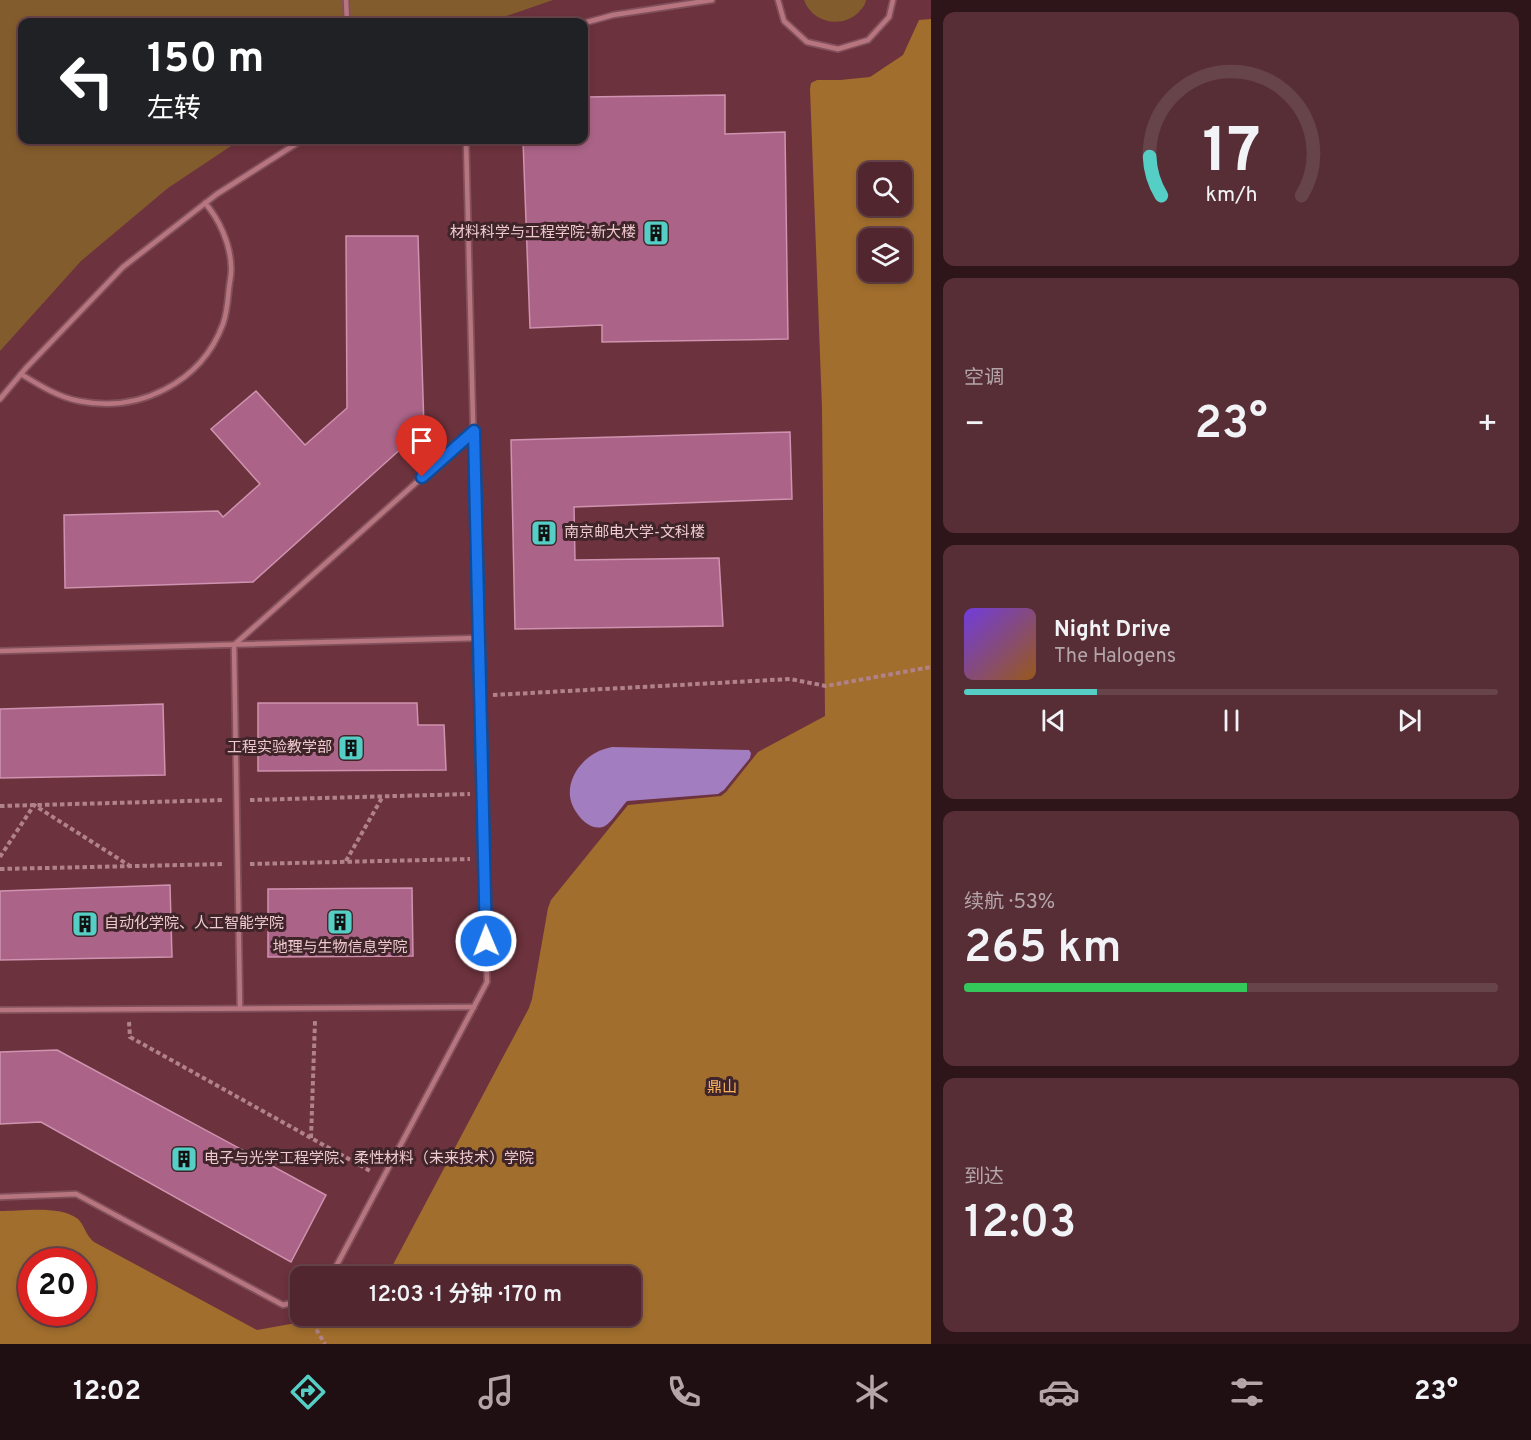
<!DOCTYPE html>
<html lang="zh">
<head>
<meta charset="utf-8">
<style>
  body { margin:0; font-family:Overpass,"Noto Sans SC",sans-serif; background:#572e36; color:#f1f3f6; height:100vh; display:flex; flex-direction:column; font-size:22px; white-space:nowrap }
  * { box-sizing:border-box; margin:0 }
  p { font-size:20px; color:#b4a5aa }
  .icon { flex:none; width:33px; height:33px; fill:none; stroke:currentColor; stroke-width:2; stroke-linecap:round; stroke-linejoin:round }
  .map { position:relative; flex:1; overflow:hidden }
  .panel { display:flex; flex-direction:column; gap:12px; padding:12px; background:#2d1519; width:600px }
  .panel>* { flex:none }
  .guide { position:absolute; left:18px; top:18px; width:570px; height:126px; border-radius:12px; box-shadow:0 3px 9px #0003,0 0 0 2px #67434a; background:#202124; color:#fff; overflow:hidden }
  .fabs { position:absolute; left:858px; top:162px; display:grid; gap:12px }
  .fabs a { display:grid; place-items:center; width:54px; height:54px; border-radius:12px; background:#51262e; box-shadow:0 3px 9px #0003,0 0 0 2px #67434a; font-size:30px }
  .speed { position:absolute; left:18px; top:1248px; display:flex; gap:12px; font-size:30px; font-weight:700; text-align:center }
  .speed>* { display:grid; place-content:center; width:78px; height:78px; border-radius:50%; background:#51262e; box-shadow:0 3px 9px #0003,0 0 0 2px #67434a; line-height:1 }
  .speed .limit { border:9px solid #d22; background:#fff; color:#111 }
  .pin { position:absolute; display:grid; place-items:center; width:51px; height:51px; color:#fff; margin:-62px -26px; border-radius:50% 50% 50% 0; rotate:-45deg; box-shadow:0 0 6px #0007 }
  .pin .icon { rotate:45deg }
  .me { position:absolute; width:66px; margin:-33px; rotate:359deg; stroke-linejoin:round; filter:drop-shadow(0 0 4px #0008) }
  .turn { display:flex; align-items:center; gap:21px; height:126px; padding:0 30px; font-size:27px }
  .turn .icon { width:78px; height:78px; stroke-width:2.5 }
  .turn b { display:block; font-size:42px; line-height:51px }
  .big { font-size:45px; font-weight:600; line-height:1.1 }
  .panel .widget { flex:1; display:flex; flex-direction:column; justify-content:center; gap:9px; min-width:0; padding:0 21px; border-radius:12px; background:#572e36 }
  .panel .dial { align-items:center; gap:0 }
  .dial svg { height:156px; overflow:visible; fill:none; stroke:#67434a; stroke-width:7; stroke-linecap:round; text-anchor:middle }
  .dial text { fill:#f1f3f6; stroke:none }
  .song { display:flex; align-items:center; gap:18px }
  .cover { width:72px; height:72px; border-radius:9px; background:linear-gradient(135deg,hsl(260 70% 55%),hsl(30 70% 35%)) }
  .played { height:6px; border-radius:3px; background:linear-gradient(90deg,#55cec5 25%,#67434a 25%) }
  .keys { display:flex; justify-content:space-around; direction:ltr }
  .heat { display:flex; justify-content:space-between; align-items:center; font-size:33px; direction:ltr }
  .charge { height:9px; border-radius:4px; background:linear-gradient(90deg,#34c759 53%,#67434a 0) }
  .trip { position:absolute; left:290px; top:1266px; width:351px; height:60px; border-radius:12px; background:#51262e; box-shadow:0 3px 9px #0003,0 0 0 2px #67434a; font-weight:600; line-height:60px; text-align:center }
  .dock { display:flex; height:96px; justify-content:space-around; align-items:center; background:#200f12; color:#b4a5aa }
  .dock .icon { width:42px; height:42px }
  .dock .on { color:#55cec5 }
  .dock b { font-size:27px; color:#f1f3f6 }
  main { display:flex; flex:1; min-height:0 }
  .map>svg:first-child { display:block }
  .green { fill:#835c2d }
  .forest { fill:#a16e2d; fill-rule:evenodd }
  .water { fill:#a27ec0 }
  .building { fill:#ab6488; stroke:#cf92af; stroke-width:1.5 }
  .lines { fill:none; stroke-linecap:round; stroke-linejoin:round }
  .lane-casing { stroke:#81505a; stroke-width:8 }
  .path { stroke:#b1828a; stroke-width:4; stroke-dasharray:4.5 3; stroke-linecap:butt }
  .lane { stroke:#b77580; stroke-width:4.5 }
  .route-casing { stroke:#114b97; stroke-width:15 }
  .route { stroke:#1a73e8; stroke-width:10 }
  .labels { text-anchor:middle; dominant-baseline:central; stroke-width:6; stroke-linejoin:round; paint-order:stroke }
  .poi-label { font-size:15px; fill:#eec9ce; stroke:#3f2429; text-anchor:start }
  .park-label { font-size:15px; fill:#fcb45d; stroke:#3f2429 }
</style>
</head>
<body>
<main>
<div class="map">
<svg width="931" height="1344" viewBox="0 0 931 1344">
  <rect width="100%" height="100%" fill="#6c323d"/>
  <g class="green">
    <polygon points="0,0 553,0 489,22 22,22 22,140 240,140 168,188 81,261 0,351"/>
    <path d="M804,0H866C865,6 862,8 859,12C842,29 812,23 804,0Z"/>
  </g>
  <path class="forest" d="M931,19V1344H0V1211C22,1211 61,1205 78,1219C85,1226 86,1236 94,1242L257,1330L296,1323L336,1324L356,1316H630V1276H387L529,1008L532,999L548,908L551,900L628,805L721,796L726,792L758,752L825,716L822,408L810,89L811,83L817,80H840L870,77L903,55L919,20ZM868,172H902V206H868ZM868,238H902V272H868ZM32,1262H82V1312H32Z"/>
  <path class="water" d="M612,747L749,750L751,753L750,758L724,790L718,794L627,801C621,807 612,822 605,826C589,834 571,810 570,796C568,777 582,759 599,751C603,749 608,748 612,747Z"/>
  <g class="building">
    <polygon points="725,95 725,134 785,132 788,339 602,342 602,325 530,328 523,141 584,140 584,97"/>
    <polygon points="346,236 418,236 424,428 253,582 65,588 64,515 218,511 223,517 260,484 211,429 256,391 305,445 347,408"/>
    <polygon points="790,432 792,499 574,507 575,560 719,558 723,626 515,629 511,440"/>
    <polygon points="258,703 417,703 418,725 444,725 446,770 258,771"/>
    <polygon points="163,704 165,775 0,778 0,709"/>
    <polygon points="170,885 172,957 0,960 0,891"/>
    <polygon points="412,888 413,956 268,957 268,889"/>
    <polygon points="57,1050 326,1195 291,1262 41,1122 0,1124 0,1052"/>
  </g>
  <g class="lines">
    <defs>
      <g id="lane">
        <polyline points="346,0 347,22"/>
        <polyline points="778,0 784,21 807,42 838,49 868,40 889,17 893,0"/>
        <polyline points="584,23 613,15 712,0"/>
        <path d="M21,374C39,385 58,397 79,401C139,413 201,383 223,324C227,313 228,299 229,288C230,280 232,272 231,265C230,243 219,219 205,203"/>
        <polyline points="0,399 26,368 123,267 217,194 302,140"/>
        <polyline points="0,651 479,638"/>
        <polyline points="240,1008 234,645 474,431"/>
        <polyline points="0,1010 474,1007"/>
        <polyline points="0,1197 76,1194 283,1305 300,1301"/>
        <polyline points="331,1276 487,982 466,140"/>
      </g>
    </defs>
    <use href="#lane" class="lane-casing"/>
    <g class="path">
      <polyline points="493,695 790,679 826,686 931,667"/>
      <polyline points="250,800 470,794"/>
      <polyline points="0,806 224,800"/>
      <polyline points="0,857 34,805 130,866"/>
      <polyline points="346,861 383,796"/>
      <polyline points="250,864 470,859"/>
      <polyline points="0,869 224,864"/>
      <polyline points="129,1022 130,1037 372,1172"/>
      <polyline points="311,1138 315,1021"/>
      <polyline points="310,1316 313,1324 325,1344"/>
    </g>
    <use href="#lane" class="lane"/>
  </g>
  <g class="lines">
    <defs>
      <polyline id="route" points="422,477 474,431 486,941"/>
    </defs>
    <use href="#route" class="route-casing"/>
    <use href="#route" class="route"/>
  </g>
  <defs>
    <symbol id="building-square" viewBox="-11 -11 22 22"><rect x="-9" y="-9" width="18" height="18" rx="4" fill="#55cec5" stroke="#3f2429"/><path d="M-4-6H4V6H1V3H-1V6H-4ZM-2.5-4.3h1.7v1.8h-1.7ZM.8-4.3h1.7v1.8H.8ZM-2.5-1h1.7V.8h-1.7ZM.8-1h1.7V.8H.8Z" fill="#111"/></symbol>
  </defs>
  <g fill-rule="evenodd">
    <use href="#building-square" x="641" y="218" width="30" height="30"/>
    <use href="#building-square" x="529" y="518" width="30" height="30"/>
    <use href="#building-square" x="336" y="733" width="30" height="30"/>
    <use href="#building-square" x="325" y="907" width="30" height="30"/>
    <use href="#building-square" x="70" y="909" width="30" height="30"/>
    <use href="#building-square" x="169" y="1144" width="30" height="30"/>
  </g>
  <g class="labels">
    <g class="poi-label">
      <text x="636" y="233" text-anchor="end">材料科学与工程学院-新大楼</text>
      <text x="564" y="533">南京邮电大学-文科楼</text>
      <text x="332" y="748" text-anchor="end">工程实验教学部</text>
      <text x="104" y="924">自动化学院、人工智能学院</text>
      <text x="340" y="948" text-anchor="middle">地理与生物信息学院</text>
      <text x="204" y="1159">电子与光学工程学院、柔性材料（未来技术）学院</text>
    </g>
    <g class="park-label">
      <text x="722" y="1088">鼎山</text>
    </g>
  </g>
</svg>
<div class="fabs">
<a><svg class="icon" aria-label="search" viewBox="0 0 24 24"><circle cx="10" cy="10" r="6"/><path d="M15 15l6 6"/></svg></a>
<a><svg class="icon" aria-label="layers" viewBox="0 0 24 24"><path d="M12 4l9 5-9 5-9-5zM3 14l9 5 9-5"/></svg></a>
</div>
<div class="speed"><div class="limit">20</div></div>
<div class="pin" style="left:422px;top:477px;background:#d93025"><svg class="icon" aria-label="arrive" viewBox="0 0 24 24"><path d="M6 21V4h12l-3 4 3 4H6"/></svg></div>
<svg class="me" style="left:486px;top:941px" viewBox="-20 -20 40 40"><circle r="17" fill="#1a73e8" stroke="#fff" stroke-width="3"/><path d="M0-11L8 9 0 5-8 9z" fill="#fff"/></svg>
<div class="trip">12:03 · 1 分钟 · 170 m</div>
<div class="guide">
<div class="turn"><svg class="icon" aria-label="left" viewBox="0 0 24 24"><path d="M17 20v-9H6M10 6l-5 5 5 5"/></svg><div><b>150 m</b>左转</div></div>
</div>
</div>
<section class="panel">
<div class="widget dial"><svg viewBox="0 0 100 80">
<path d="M14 69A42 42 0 1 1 86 69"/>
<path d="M14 69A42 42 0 0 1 8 49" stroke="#55cec5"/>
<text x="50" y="56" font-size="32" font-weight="700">17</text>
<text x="50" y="72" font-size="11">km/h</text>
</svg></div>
<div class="widget"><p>空调</p>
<div class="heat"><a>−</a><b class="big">23°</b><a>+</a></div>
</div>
<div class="widget">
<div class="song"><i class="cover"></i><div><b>Night Drive</b><p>The Halogens</p></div></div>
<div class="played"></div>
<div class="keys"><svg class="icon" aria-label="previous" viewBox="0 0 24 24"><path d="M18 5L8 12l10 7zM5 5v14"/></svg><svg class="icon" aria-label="pause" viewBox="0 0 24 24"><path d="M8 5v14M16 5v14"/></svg><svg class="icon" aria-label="next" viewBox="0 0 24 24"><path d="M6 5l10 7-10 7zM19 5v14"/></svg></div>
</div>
<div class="widget"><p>续航 · 53%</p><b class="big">265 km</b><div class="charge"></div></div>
<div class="widget"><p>到达</p><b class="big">12:03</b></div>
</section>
</main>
<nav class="dock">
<b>12:02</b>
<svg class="icon on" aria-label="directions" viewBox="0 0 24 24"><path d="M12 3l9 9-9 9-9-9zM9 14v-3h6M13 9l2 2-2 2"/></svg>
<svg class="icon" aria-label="music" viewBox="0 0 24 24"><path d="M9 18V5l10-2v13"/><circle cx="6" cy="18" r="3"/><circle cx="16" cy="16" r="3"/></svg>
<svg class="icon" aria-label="phone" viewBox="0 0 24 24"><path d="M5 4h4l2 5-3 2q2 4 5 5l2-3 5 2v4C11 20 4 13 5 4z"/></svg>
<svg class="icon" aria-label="climate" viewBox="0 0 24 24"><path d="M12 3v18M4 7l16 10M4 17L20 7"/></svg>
<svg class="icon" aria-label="car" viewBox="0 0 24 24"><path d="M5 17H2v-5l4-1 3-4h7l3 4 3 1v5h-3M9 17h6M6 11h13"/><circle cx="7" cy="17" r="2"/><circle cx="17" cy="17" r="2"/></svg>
<svg class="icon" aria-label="filters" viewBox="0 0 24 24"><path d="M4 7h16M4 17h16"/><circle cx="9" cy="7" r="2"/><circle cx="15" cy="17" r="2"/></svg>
<b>23°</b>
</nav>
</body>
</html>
